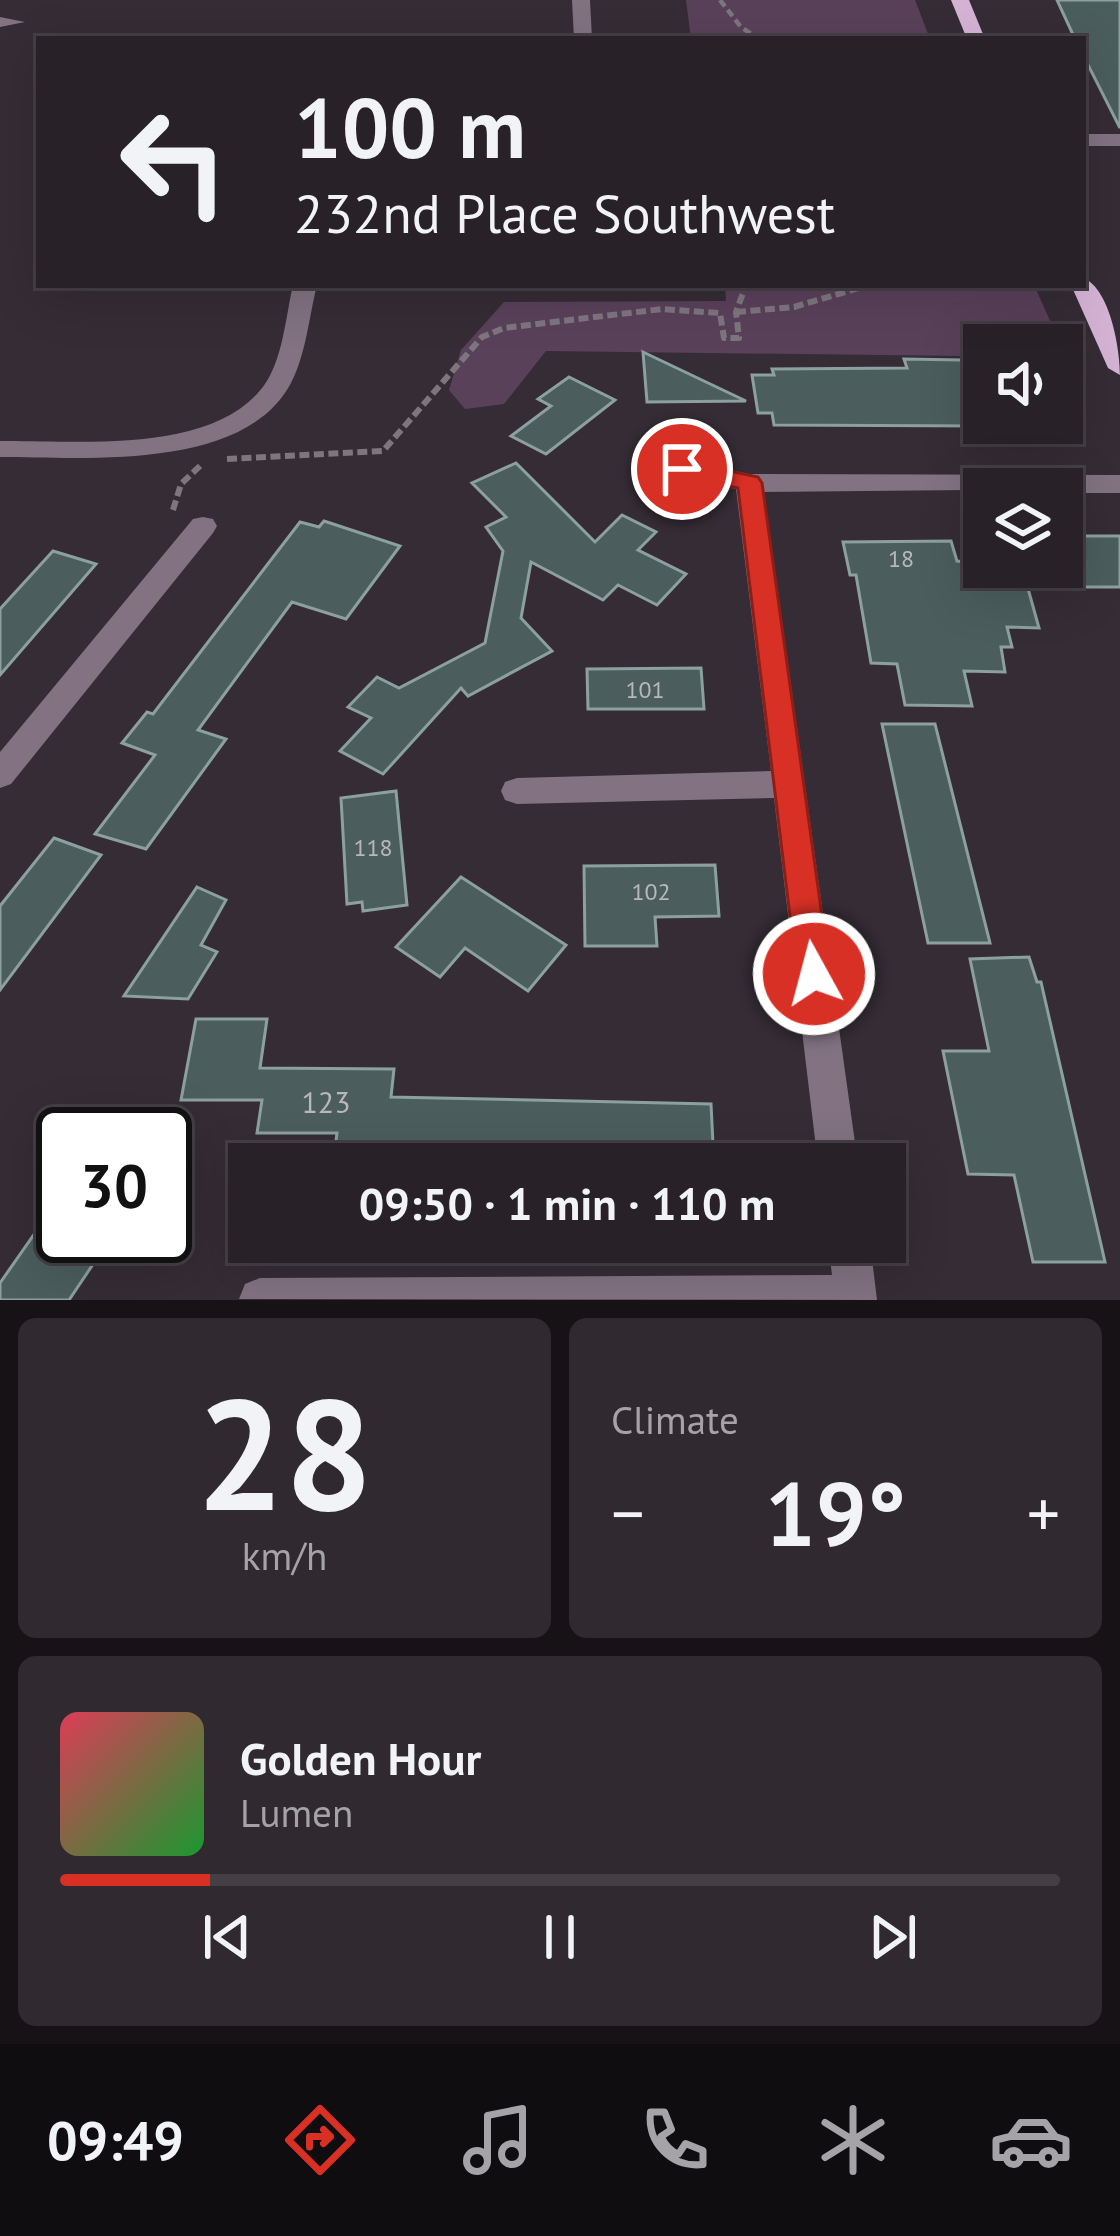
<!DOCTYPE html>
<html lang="en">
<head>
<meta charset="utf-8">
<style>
  body { margin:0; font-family:"PT Sans",sans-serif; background:#302930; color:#f1f3f6; height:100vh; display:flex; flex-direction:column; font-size:45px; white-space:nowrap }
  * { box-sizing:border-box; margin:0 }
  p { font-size:39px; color:#a5a3a8 }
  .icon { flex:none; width:66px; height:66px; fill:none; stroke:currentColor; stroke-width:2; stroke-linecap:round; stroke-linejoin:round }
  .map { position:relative; height:1300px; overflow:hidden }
  .side { display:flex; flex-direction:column; gap:18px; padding:18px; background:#161216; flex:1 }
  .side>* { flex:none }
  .guide { position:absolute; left:36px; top:36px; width:1050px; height:252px; border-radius:0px; box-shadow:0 12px 48px #0002,0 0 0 3px #443e45; background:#282128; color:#f1f3f6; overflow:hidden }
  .tools { position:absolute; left:963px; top:324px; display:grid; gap:24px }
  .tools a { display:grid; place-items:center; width:120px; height:120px; border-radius:0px; background:#282128; box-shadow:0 12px 48px #0002,0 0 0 3px #443e45; font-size:60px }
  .speed { position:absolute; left:36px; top:1107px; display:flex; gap:24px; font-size:60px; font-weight:700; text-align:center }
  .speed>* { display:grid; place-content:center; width:156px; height:156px; border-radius:50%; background:#282128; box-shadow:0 12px 48px #0002,0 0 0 3px #443e45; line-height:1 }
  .speed .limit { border:6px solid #111; border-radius:18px; background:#fff; color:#111 }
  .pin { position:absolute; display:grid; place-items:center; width:102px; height:102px; color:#fff; margin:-51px; border:6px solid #fff; border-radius:50%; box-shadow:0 3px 12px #0007 }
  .me { position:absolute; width:132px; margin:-66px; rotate:353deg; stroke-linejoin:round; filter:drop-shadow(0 0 9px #0008) }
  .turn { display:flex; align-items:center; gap:42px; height:252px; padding:0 60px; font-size:54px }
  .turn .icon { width:156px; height:156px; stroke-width:2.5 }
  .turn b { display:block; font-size:84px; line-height:102px }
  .big { font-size:90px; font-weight:700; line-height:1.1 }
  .side .widget { flex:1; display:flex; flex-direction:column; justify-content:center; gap:18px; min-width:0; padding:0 42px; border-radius:18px; background:#302930 }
  .side .dial { align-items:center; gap:0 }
  .dial b { font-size:156px; line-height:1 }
  .song { display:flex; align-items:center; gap:36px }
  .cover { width:144px; height:144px; border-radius:18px; background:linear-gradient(135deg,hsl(350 70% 55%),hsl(130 70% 35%)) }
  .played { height:12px; border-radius:6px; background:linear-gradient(90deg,#d93025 15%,#443e45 15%) }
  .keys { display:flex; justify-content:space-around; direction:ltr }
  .heat { display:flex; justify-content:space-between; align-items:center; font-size:66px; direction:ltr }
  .side .tiles { flex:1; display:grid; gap:18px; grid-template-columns:1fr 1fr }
  .widget:last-child { grid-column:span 2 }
  .trip { position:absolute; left:228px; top:1143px; width:678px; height:120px; border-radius:0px; background:#282128; box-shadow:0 12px 48px #0002,0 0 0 3px #443e45; font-weight:700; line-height:120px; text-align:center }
  .tabs { display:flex; height:192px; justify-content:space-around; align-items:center; background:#100d10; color:#a5a3a8 }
  .tabs .icon { width:84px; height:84px }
  .tabs .on { color:#d93025 }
  .tabs b { font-size:54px; color:#f1f3f6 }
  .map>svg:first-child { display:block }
  .green { fill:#5a415a }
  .building { fill:#4b5d5d; stroke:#8ca0a0; stroke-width:3 }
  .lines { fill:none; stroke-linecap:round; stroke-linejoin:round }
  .path-far1 { stroke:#7e767e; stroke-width:4.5; stroke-dasharray:8 4.5; stroke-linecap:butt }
  .path { stroke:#7e767e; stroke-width:6; stroke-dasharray:10 4.5; stroke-linecap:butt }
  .minor { fill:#827282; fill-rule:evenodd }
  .major { fill:#d5b3d5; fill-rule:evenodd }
  .route { fill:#d93025; stroke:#8d1f18; stroke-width:3 }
  .labels { text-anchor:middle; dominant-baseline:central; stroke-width:12; stroke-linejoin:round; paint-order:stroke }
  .number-label { font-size:24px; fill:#b7b7bc }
  .near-number-label { font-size:30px; fill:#b7b7bc }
</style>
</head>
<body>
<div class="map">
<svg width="1120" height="1300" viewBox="0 0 1120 1300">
  <rect width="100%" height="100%" fill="#352c35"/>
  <g class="green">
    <polygon points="686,0 915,0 930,39 691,39"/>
    <polygon points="725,285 1034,285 1061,345 984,345 984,356 961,356 546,351 504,404 465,409 449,390 461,350 504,302 726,301"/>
  </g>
  <g class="building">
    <polygon points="1057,0 1120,0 1120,128 1083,55 1083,39 1075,39"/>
    <polygon points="643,352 746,401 647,402"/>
    <polygon points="904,359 961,360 980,426 774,425 772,413 758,413 752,375 774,375 772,369 907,368"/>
    <polygon points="569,377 615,400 546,454 511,436 551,406 538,399"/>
    <polygon points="516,463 595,542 622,515 656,532 638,550 686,574 657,605 618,585 603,600 531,562 521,618 552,651 468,696 461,688 383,774 340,751 371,718 348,707 377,677 399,688 485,643 503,551 486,527 506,517 472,483"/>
    <polygon points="324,521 400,546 346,619 292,602 198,730 226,739 146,849 95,834 155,755 122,743 147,712 153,714 300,522 319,527"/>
    <rect x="1062" y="536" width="58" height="51"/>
    <polygon points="951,541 957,561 1022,567 1039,628 1007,627 1012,647 1001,647 1005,672 964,671 972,706 905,705 897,664 871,663 856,575 850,575 843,542"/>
    <polygon points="53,551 96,564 0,675 0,609"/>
    <polygon points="701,668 704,709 588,709 587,669"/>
    <polygon points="882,724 935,724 990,943 928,943"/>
    <polygon points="396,791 407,905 363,911 362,902 347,904 341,798"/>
    <polygon points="54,838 101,855 0,990 0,906"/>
    <polygon points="715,865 719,916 655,917 657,946 585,946 584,866"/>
    <polygon points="461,877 566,945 528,991 465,948 440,977 396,947"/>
    <polygon points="197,887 226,900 201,945 217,952 188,999 124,996"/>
    <polygon points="1029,957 1037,982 1041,982 1105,1262 1033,1262 1014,1175 968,1174 943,1051 989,1051 970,959"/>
    <polygon points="196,1019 267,1019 260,1068 394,1069 391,1097 711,1104 714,1164 333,1164 337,1133 257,1133 262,1100 181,1100"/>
    <polygon points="63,1193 63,1236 112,1236 69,1300 0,1300 0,1283"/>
  </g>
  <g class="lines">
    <polyline class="path-far1" points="720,0 741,27 759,39"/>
    <g class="path">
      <polyline points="736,312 794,307 869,285"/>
      <polyline points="227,459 383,451 482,337 504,328 662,309 720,313 724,338 739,338 736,312 746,285"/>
      <polyline points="173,510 181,484 202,464"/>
    </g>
    <g class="minor">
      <polygon points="572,0 590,0 592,39 574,39"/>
      <polygon points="0,17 25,22 0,27"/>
      <rect x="1083" y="134" width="37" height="12"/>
      <path d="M293,285H317C309,317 306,354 291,383C244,472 84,457 0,457V441C76,440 215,456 265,384C283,358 286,315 293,285Z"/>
      <polygon points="682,460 749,474 1120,475 1120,493 1062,493 1062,489 764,492 858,1164 818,1164 774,798 517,804 505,800 501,791 505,782 517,778 771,771 736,489 673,475 669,469"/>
      <polygon points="203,517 213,519 217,526 213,533 11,784 0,788 0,752 193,519"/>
      <polygon points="828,1242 870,1242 877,1300 239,1299 245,1284 260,1278 832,1275"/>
    </g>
    <g class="major">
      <polygon points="951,0 969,0 985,39 967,39"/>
      <path d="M1083,278C1110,288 1120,349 1120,375L1108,368L1071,285H1083Z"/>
    </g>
  </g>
  <polygon class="route" points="682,461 758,477 762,483 830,974 825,985 814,989 802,985 797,974 738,488 673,474 673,463"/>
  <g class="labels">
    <g class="number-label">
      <text x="901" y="558">18</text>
      <text x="645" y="689">101</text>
      <text x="373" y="847">118</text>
      <text x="651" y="891">102</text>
    </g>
    <g class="near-number-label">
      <text x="326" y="1101">123</text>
    </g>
  </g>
</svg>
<div class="tools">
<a><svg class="icon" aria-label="sound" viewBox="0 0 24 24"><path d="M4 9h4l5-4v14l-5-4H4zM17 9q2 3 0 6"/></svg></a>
<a><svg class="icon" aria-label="layers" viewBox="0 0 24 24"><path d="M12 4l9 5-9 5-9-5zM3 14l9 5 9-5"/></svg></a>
</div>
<div class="speed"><div class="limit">30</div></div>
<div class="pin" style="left:682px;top:469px;background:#d93025"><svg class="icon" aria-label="arrive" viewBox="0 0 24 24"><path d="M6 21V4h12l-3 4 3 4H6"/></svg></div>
<svg class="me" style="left:814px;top:974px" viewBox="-20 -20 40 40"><circle r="17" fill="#d93025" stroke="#fff" stroke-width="3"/><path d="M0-11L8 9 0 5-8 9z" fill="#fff"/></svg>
<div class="trip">09:50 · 1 min · 110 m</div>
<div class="guide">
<div class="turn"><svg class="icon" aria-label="left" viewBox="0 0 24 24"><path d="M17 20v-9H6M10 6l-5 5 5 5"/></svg><div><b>100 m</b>232nd Place Southwest</div></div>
</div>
</div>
<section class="side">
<div class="tiles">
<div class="widget dial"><b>28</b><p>km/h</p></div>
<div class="widget"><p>Climate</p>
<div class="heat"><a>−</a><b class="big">19°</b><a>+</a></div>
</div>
<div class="widget">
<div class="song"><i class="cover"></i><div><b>Golden Hour</b><p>Lumen</p></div></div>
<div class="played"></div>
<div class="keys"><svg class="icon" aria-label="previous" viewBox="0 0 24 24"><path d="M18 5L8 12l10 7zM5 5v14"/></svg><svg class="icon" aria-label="pause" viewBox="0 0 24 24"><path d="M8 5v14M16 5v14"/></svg><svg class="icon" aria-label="next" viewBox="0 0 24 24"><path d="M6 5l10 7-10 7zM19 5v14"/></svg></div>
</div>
</div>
</section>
<nav class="tabs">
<b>09:49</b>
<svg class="icon on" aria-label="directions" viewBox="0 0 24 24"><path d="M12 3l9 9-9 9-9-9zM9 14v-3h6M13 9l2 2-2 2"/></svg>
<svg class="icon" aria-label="music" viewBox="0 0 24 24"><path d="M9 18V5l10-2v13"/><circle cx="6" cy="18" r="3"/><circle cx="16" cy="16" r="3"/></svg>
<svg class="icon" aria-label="phone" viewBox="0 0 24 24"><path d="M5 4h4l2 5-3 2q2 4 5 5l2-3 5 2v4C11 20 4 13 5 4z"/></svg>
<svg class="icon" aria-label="climate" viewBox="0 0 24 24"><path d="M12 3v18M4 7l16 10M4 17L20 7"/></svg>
<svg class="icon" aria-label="car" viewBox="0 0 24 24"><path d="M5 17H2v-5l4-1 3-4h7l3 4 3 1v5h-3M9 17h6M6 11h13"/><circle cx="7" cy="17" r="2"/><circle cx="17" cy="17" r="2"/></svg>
</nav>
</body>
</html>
